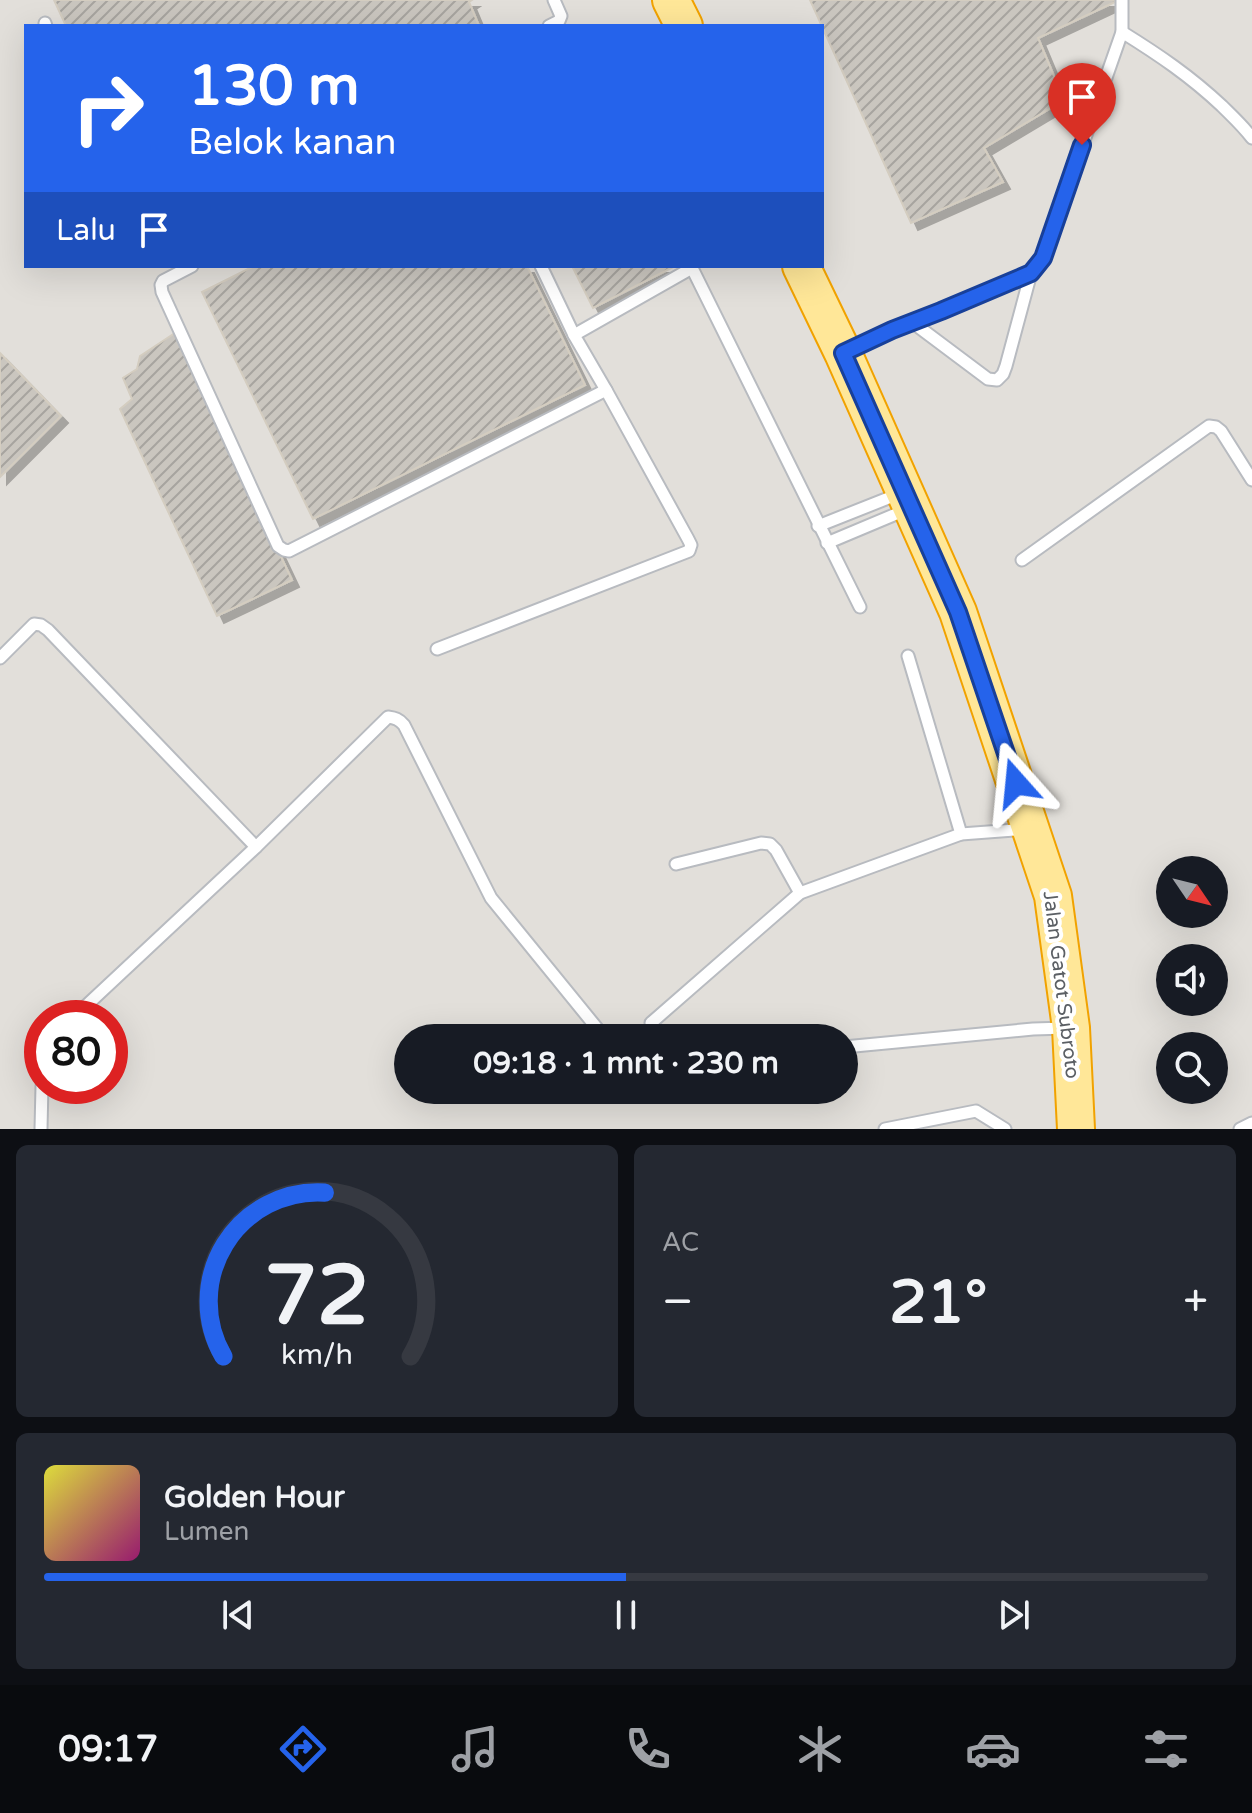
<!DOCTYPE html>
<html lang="id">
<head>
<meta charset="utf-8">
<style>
  body { margin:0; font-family:"Varela Round",sans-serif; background:#242831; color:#f1f3f6; height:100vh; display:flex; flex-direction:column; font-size:30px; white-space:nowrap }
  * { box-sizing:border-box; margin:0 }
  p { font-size:26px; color:#9ea1a6 }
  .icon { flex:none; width:44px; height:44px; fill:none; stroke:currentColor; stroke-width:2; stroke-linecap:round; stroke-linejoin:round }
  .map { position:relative; height:1129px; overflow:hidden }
  .drawer { display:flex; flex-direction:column; gap:16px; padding:16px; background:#0d0f14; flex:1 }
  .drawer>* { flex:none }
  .banner { position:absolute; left:24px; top:24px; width:800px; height:244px; border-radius:0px; box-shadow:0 8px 32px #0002; background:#2563eb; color:#fff; overflow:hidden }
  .needle { width:52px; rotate:125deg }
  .fabs { position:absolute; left:1156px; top:856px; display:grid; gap:16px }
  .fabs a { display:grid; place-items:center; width:72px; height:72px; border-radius:50%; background:#171b24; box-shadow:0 8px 32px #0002; font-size:40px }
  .speed { position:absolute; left:24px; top:1000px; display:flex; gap:16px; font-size:40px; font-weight:700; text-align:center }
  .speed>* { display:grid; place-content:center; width:104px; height:104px; border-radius:50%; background:#171b24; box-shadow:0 8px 32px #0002; line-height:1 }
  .speed .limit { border:12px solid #d22; background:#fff; color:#111 }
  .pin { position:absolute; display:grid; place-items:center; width:68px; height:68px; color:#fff; margin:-82px -34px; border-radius:50% 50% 50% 0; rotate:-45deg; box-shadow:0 0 8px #0007 }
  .pin .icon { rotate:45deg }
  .me { position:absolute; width:88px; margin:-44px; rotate:342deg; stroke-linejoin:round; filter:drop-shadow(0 0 6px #0008) }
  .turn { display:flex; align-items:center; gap:28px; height:168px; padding:0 32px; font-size:36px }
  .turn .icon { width:104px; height:104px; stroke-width:2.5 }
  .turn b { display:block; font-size:56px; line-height:68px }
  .then { display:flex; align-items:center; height:76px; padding:0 32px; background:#0003; gap:16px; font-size:30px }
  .big { font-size:60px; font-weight:700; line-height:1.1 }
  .drawer .tile { flex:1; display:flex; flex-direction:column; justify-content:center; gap:12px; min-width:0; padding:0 28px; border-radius:12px; background:#242831 }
  .drawer .dial { align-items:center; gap:0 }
  .dial svg { height:208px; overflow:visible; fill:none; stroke:#363941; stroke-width:7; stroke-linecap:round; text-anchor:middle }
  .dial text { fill:#f1f3f6; stroke:none }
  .song { display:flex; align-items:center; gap:24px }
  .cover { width:96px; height:96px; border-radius:12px; background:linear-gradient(135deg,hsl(60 70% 55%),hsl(320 70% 35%)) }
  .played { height:8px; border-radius:4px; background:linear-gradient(90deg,#2563eb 50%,#363941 50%) }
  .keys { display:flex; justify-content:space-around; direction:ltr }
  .heat { display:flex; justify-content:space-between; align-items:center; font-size:44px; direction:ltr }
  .drawer .tiles { flex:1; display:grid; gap:16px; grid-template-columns:1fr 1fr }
  .tile:last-child { grid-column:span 2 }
  .trip { position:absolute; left:394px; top:1024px; width:464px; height:80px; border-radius:40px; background:#171b24; box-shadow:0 8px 32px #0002; font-weight:700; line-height:80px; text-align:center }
  .tab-bar { display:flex; height:128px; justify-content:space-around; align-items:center; background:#090b0e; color:#9ea1a6 }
  .tab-bar .icon { width:56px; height:56px }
  .tab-bar .active { color:#2563eb }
  .tab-bar b { font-size:36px; color:#f1f3f6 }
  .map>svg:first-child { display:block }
  .industrial { fill:#e2dfda; fill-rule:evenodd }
  .building { fill:url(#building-hatch); stroke:#d4cdc0; stroke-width:2; filter:url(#shadow) }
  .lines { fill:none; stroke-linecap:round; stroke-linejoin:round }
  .service-casing { stroke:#b8bbc0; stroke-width:15 }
  .trunk-casing { stroke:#f1a200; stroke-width:40 }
  .service { stroke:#fff; stroke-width:11 }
  .trunk { stroke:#ffe798; stroke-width:36 }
  .route-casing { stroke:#184099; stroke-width:20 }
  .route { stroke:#2563eb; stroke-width:14 }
  .labels { text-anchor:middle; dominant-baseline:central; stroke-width:8; stroke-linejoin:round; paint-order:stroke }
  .street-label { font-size:20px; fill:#5b5f64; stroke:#fff }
</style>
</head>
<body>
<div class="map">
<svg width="1252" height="1129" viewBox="0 0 1252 1129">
  <defs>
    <pattern id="building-hatch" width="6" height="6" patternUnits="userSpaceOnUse" patternTransform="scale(2)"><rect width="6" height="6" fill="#cac6bf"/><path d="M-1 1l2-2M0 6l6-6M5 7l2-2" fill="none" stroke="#a7a49f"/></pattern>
    <filter id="shadow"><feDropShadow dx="7" dy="7" stdDeviation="0" flood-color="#0004"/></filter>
  </defs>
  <rect width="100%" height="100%" fill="#efece2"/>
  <path class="industrial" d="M0,0H1252V1129H0ZM26,26H822V266H26ZM1170,870H1214V914H1170ZM1170,958H1214V1002H1170ZM42,1018H110V1086H42ZM408,1038H844V1090H408ZM1170,1046H1214V1090H1170Z"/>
  <g class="building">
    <polygon points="54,0 472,0 469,2 479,26 66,26"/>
    <polygon points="810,0 1114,0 1115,2 1038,38 1064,100 984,148 1003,182 911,223"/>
    <polygon points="254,266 527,266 585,385 313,519 202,292"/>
    <polygon points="572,266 675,266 593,308"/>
    <polygon points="175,333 292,580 217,616 120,409 132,399 123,378 137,369 140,356"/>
    <polygon points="0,353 61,416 0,477"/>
  </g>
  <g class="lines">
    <defs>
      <g id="service">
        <polyline points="45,23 46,26"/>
        <polyline points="549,26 559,21 561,16 554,0"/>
        <path d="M1122,32C1159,55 1190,76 1222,106C1232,116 1243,126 1252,138"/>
        <polyline points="192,266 163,281 161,285 162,292 278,546 284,550 289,551 606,390 574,335 692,268"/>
        <polyline points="541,266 574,335"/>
        <polyline points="691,266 860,607"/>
        <polyline points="912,322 988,379 997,380 1003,374 1006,366 1031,273"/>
        <path d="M846,352C907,323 969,300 1031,273L1043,258L1122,32V0"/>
        <polyline points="818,526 901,493"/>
        <polyline points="827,543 908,509"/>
        <polyline points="1022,560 1209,426 1216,427 1221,431 1252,480"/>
        <polyline points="437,649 689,551 691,545 688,539 606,390"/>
        <polyline points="908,656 961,834"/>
        <polyline points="0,658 34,624 41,625 48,630 256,847"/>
        <polyline points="676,864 761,843 770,844 776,850 800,893"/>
        <path d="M73,1018L256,847L388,717C395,718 399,719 404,725L491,898L605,1038"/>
        <polyline points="651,1023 800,893 961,834 1027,829"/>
        <polyline points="844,1047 1033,1029 1066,1028"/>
        <polyline points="41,1129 42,1086"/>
        <polyline points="885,1129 976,1111 1005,1129"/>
        <polyline points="1240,1129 1252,1123"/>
      </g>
      <g id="trunk">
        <polyline points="671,0 684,26"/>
        <polyline points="801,266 843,353 958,612 1053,896 1071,1028 1076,1129"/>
      </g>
    </defs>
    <use href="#service" class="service-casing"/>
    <use href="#trunk" class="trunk-casing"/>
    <use href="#service" class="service"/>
    <use href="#trunk" class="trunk"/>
  </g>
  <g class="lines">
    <defs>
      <polyline id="route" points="1016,783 958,612 843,353 892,330 941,311 1031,273 1043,258 1082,145"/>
    </defs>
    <use href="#route" class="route-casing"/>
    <use href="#route" class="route"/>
  </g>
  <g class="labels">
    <g class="street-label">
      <text transform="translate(1061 985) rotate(83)">Jalan Gatot Subroto</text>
    </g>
  </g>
</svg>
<div class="fabs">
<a><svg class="needle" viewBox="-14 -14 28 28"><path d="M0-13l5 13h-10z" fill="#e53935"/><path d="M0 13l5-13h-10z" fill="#9ea1a6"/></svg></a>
<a><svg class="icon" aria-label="sound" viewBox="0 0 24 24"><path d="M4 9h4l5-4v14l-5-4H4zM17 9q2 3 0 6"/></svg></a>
<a><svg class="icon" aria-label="search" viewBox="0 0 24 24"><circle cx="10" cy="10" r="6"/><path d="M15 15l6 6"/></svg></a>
</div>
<div class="speed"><div class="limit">80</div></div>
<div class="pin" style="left:1082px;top:145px;background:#d93025"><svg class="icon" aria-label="arrive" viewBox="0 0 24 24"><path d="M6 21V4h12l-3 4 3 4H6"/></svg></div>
<svg class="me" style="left:1016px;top:783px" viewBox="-20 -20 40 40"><path d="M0-17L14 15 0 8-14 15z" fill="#2563eb" stroke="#fff" stroke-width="4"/></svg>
<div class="trip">09:18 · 1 mnt · 230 m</div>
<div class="banner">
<div class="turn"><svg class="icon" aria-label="right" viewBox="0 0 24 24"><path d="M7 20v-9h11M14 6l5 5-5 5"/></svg><div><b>130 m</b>Belok kanan</div></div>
<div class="then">Lalu<svg class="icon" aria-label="arrive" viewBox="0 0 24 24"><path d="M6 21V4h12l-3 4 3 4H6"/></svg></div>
</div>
</div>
<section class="drawer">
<div class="tiles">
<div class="tile dial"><svg viewBox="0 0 100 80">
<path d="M14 69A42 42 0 1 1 86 69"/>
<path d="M14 69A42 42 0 0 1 53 6" stroke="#2563eb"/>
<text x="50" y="56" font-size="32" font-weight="700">72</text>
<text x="50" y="72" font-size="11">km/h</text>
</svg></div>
<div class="tile"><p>AC</p>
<div class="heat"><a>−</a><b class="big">21°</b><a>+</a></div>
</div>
<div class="tile">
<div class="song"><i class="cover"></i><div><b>Golden Hour</b><p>Lumen</p></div></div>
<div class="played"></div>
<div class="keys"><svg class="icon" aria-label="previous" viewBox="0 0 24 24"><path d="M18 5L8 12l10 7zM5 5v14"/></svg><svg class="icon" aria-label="pause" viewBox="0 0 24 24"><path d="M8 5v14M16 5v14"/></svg><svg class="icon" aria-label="next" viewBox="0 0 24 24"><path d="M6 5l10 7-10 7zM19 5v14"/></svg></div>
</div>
</div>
</section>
<nav class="tab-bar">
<b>09:17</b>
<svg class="icon active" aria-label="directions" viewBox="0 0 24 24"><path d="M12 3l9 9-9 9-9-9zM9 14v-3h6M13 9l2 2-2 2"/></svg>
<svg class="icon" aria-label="music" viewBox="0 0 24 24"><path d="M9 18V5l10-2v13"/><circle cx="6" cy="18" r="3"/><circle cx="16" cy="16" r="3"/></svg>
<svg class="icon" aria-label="phone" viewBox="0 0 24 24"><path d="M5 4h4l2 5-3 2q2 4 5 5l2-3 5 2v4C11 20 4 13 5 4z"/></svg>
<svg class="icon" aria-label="climate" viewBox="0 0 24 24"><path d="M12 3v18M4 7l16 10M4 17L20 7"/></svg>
<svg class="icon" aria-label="car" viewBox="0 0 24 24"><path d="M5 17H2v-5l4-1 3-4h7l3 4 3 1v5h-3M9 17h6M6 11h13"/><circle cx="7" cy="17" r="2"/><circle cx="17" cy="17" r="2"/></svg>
<svg class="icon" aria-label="filters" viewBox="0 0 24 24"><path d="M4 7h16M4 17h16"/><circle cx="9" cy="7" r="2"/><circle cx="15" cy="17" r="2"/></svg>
</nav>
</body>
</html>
